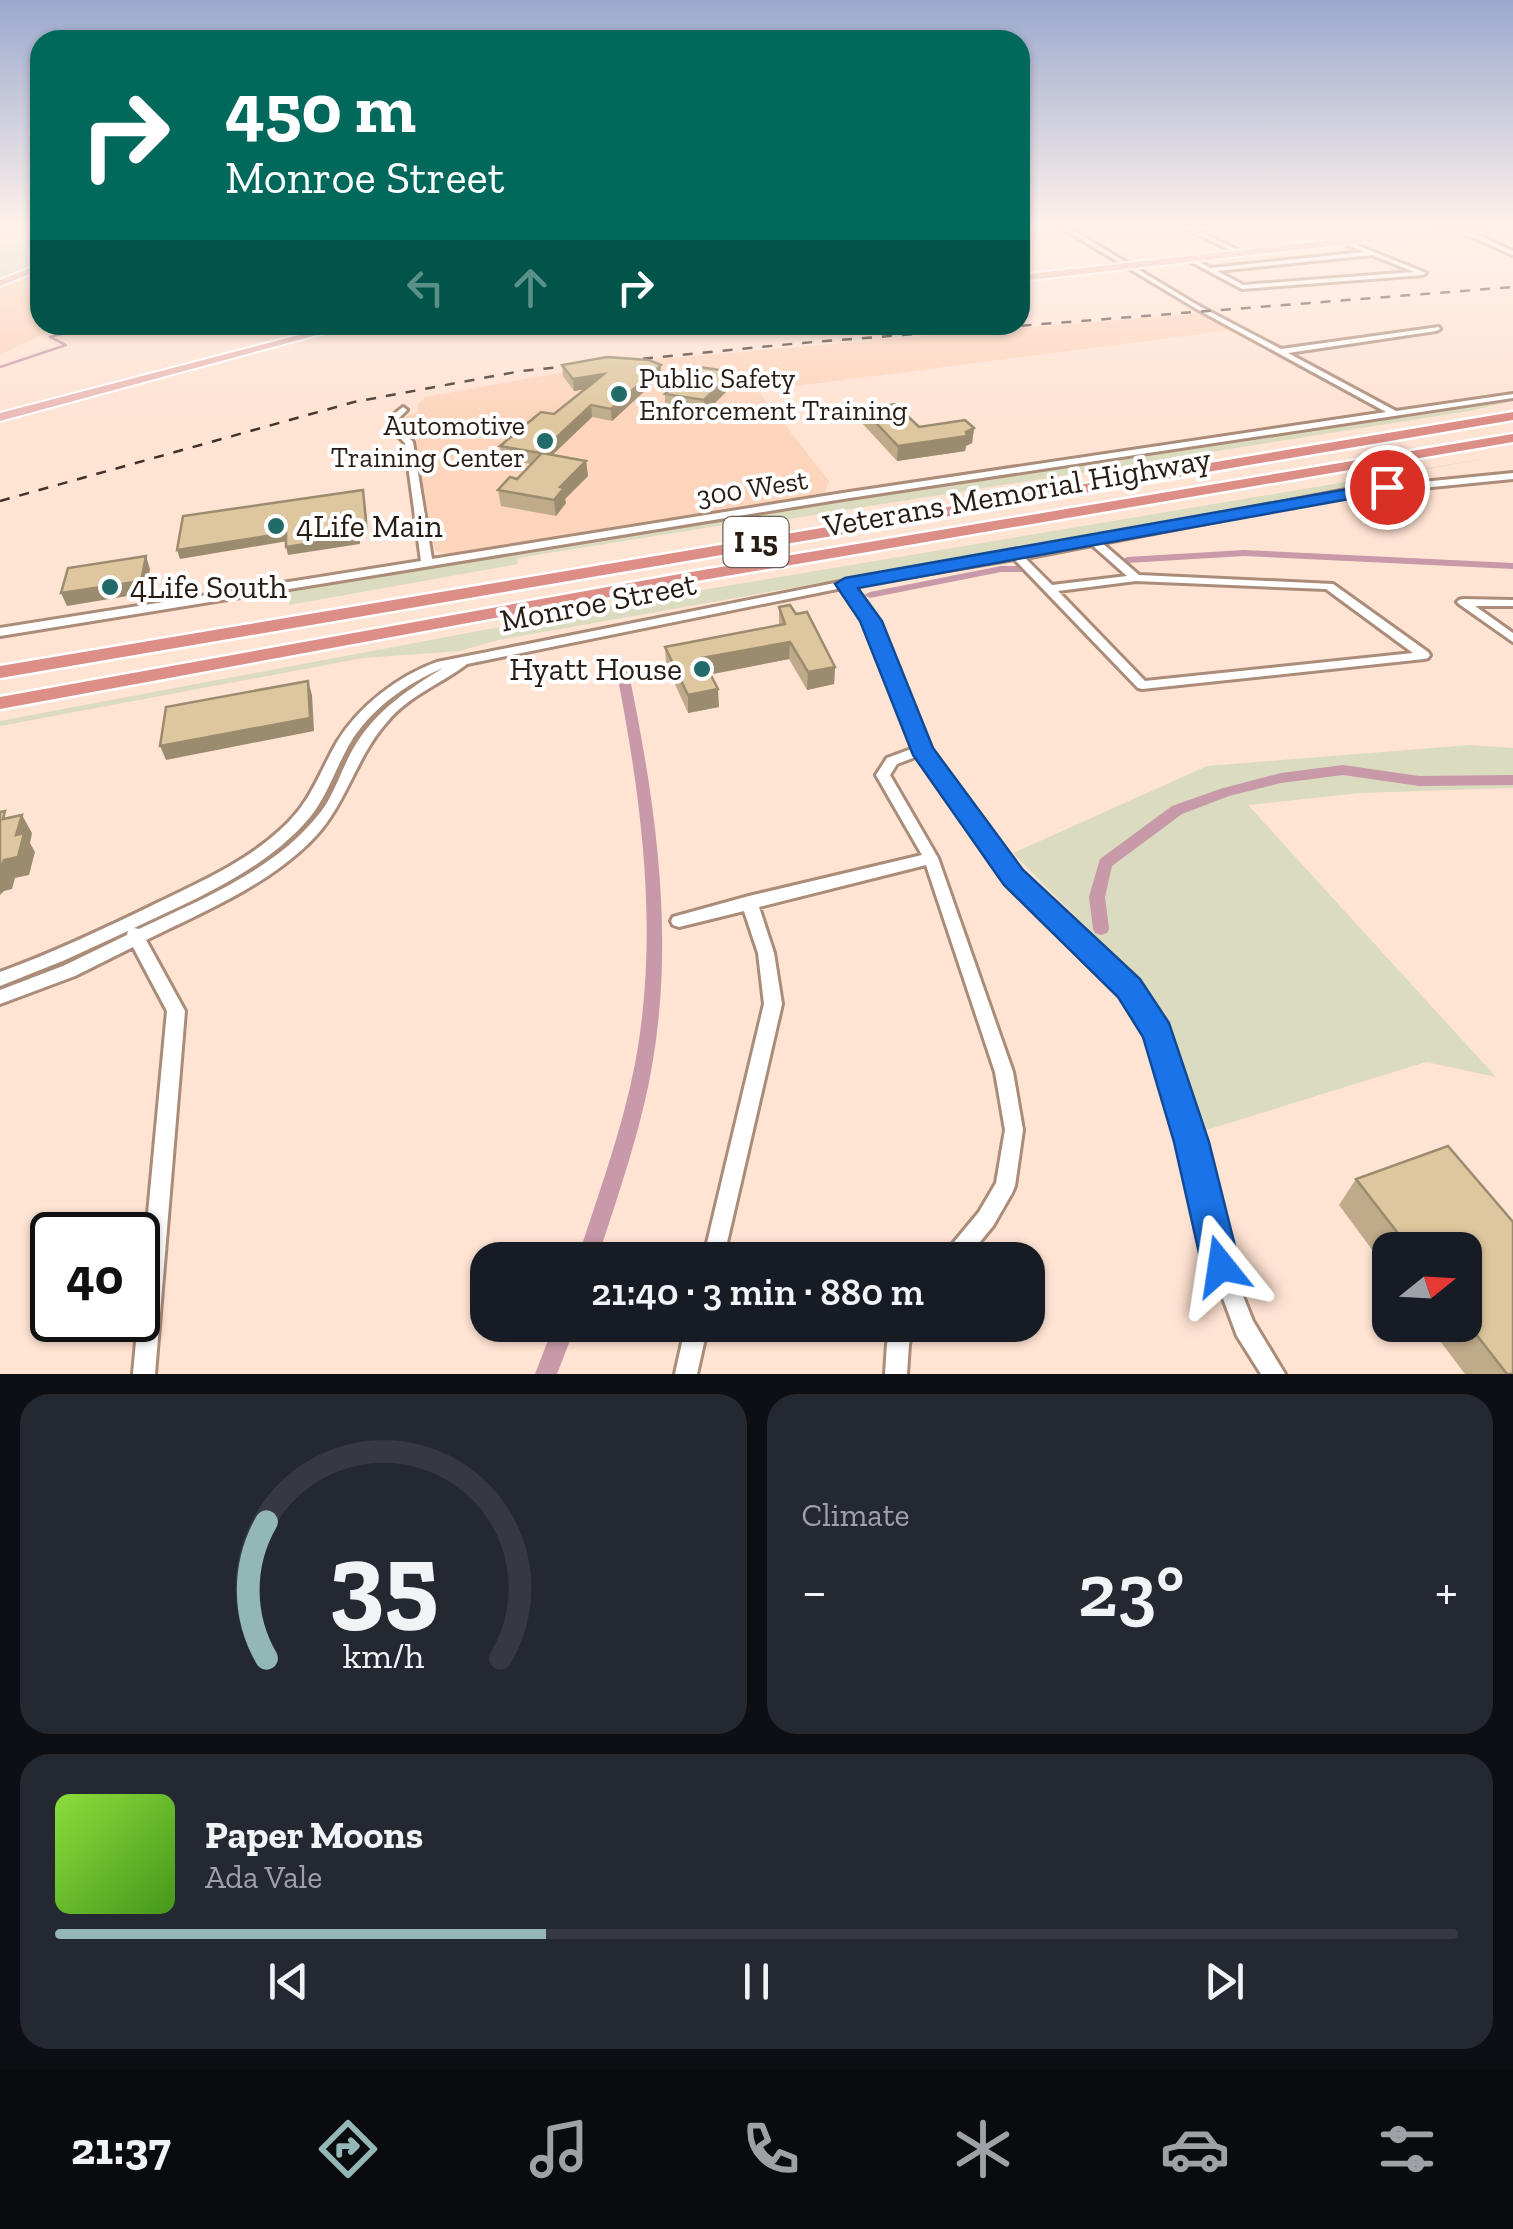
<!DOCTYPE html>
<html lang="en">
<head>
<meta charset="utf-8">
<style>
  body { margin:0; font-family:"Zilla Slab",serif; background:#242831; color:#f1f3f6; height:100vh; display:flex; flex-direction:column; font-size:38px; white-space:nowrap }
  * { box-sizing:border-box; margin:0 }
  p { font-size:32px; color:#9ea1a6 }
  .icon { flex:none; width:55px; height:55px; fill:none; stroke:currentColor; stroke-width:2; stroke-linecap:round; stroke-linejoin:round }
  .map { position:relative; height:1374px; overflow:hidden }
  .drawer { display:flex; flex-direction:column; gap:20px; padding:20px; background:#0d0f14; flex:1 }
  .drawer>* { flex:none }
  .banner { position:absolute; left:30px; top:30px; width:1000px; height:305px; border-radius:30px; box-shadow:0 2px 8px #0004; background:#00695c; color:#fff; overflow:hidden }
  .needle { width:65px; rotate:72deg }
  .tools { position:absolute; left:1372px; top:1232px; display:grid; gap:20px }
  .tools a { display:grid; place-items:center; width:110px; height:110px; border-radius:20px; background:#171b24; box-shadow:0 2px 8px #0004; font-size:50px }
  .speed { position:absolute; left:30px; top:1212px; display:flex; gap:20px; font-size:50px; font-weight:700; text-align:center }
  .speed>* { display:grid; place-content:center; width:130px; height:130px; border-radius:50%; background:#171b24; box-shadow:0 2px 8px #0004; line-height:1 }
  .speed .limit { border:5px solid #111; border-radius:15px; background:#fff; color:#111 }
  .pin { position:absolute; display:grid; place-items:center; width:85px; height:85px; color:#fff; margin:-42px; border:5px solid #fff; border-radius:50%; box-shadow:0 2px 10px #0007 }
  .me { position:absolute; width:110px; margin:-55px; rotate:345deg; stroke-linejoin:round; filter:drop-shadow(0 0 8px #0008) }
  .turn { display:flex; align-items:center; gap:35px; height:210px; padding:0 30px; font-size:45px }
  .turn .icon { width:130px; height:130px; stroke-width:2.5 }
  .turn b { display:block; font-size:70px; line-height:85px }
  .lanes { display:flex; align-items:center; height:95px; padding:0 30px; background:#0003; justify-content:center; gap:50px; direction:ltr }
  .lanes .off { opacity:.35 }
  .big { font-size:75px; font-weight:600; line-height:1.1 }
  .drawer .card { flex:1; display:flex; flex-direction:column; justify-content:center; gap:15px; min-width:0; padding:0 35px; border-radius:30px; background:#242831 }
  .drawer .dial { align-items:center; gap:0 }
  .dial svg { height:260px; overflow:visible; fill:none; stroke:#363941; stroke-width:7; stroke-linecap:round; text-anchor:middle }
  .dial text { fill:#f1f3f6; stroke:none }
  .song { display:flex; align-items:center; gap:30px }
  .cover { width:120px; height:120px; border-radius:15px; background:linear-gradient(135deg,hsl(90 70% 55%),hsl(100 70% 35%)) }
  .played { height:10px; border-radius:5px; background:linear-gradient(90deg,#93b6b7 35%,#363941 35%) }
  .keys { display:flex; justify-content:space-around; direction:ltr }
  .heat { display:flex; justify-content:space-between; align-items:center; font-size:55px; direction:ltr }
  .drawer .tiles { flex:1; display:grid; gap:20px; grid-template-columns:1fr 1fr }
  .card:last-child { grid-column:span 2 }
  .trip { position:absolute; left:470px; top:1242px; width:575px; height:100px; border-radius:30px; background:#171b24; box-shadow:0 2px 8px #0004; font-weight:600; line-height:100px; text-align:center }
  .menu { display:flex; height:160px; justify-content:space-around; align-items:center; background:#090b0e; color:#9ea1a6 }
  .menu .icon { width:70px; height:70px }
  .menu .active { color:#93b6b7 }
  .menu b { font-size:45px; color:#f1f3f6 }
  .map>svg:first-child { display:block }
  .built { fill:#fdd4bc }
  .green { fill:#dadbbf }
  .lines { fill:none; stroke-linecap:round; stroke-linejoin:round }
  .stream { stroke:#c899a8; stroke-width:2.5 }
  .canal { fill:#c899a8; fill-rule:evenodd }
  .minor-casing { stroke:#ab8c79; stroke-width:6 }
  .major-casing { stroke:#fff; stroke-width:4 }
  .highway-casing { stroke:#fff; stroke-width:5 }
  .minor { fill:#fff; fill-rule:evenodd }
  .major { fill:#ebbbb7; fill-rule:evenodd }
  .highway { fill:#dd8e87; fill-rule:evenodd }
  .rail { stroke:#3f322a; stroke-width:2.5; stroke-dasharray:10 10; stroke-linecap:butt }
  .wall { fill:#bfab89 }
  .shaded-wall { fill:#9b8b6f }
  .building { fill:#dec79f; stroke:#9b8b6f; stroke-width:2.5 }
  .route { fill:#1a73e8; stroke:#114b97; stroke-width:2.5 }
  .poi-dot { fill:#216c69; stroke:#fff; stroke-width:4 }
  .labels { text-anchor:middle; dominant-baseline:central; stroke-width:8; stroke-linejoin:round; paint-order:stroke }
  .far-poi-label { font-size:28px; fill:#281c15; stroke:#fff; text-anchor:start }
  .far-street-label { font-size:28px; fill:#281c15; stroke:#fff }
  .shield { fill:#fff; stroke:#68605b; stroke-width:2.5 }
  .shield-label { font-size:30px; font-weight:bold; fill:#281c15 }
  .street-label { font-size:32px; fill:#281c15; stroke:#fff }
  .poi-label { font-size:32px; fill:#281c15; stroke:#fff; text-anchor:start }
</style>
</head>
<body>
<div class="map">
<svg width="1513" height="1374" viewBox="0 0 1513 1374">
  <rect width="100%" height="100%" fill="#ffe3d3"/>
  <g class="built">
    <polygon points="40,270 40,325 63,325 0,355 0,286"/>
    <polygon points="1202,313 1233,330 758,391 829,481 825,493 450,554 435,551 415,440 398,420 418,412 418,405 425,397 620,362"/>
  </g>
  <g class="green">
    <polygon points="0,228 40,228 40,263 0,279"/>
    <polygon points="1513,401 1469,411 751,525 736,523 530,556 517,559 518,564 289,605 290,591 860,498"/>
    <polygon points="1494,457 1400,474 1397,481 498,640 460,651 363,658 0,726 0,721 643,600"/>
    <polygon points="1470,745 1513,748 1513,788 1360,793 1248,805 1496,1077 1426,1062 1203,1131 1169,1025 1126,968 1013,853 1207,766"/>
  </g>
  <g class="lines">
    <polyline class="stream" points="0,367 66,345 50,337 92,325"/>
    <g class="canal">
      <polygon points="1244,550 1513,563 1513,569 1244,556 1127,563 1122,560 1127,557"/>
      <polygon points="1001,566 1025,566 1030,569 1025,572 1001,572 870,598 864,595 870,592"/>
      <path d="M621,660L627,664C654,794 675,928 653,1060C642,1128 618,1195 597,1260H577C598,1195 622,1131 635,1064C660,931 641,795 615,664Z"/>
      <polygon points="1343,765 1419,776 1513,775 1513,785 1419,786 1343,775 1281,783 1229,796 1182,814 1112,866 1105,897 1109,929 1107,933 1101,935 1095,933 1093,929 1089,897 1100,859 1172,806 1220,789 1281,773"/>
      <polygon points="554,1325 576,1325 557,1374 535,1374"/>
    </g>
    <defs>
      <g id="minor">
        <polygon points="1062,228 1069,228 1199,306 1281,349 1439,327 1440,329 1436,331 1288,353 1396,411 1513,394 1513,398 843,499 0,636 0,628 421,561 405,443 392,430 388,419 403,407 407,410 397,420 399,427 413,442 432,559 843,493 1386,412 1195,308"/>
        <polygon points="1184,228 1192,228 1244,253 1239,254"/>
        <polygon points="1456,228 1461,228 1513,251 1513,255 1456,230"/>
        <path d="M1344,240L1426,273L1423,275L1242,289L1186,259L1191,258L1211,268L1364,252L1342,243ZM1372,255L1414,272L1243,285L1217,271Z"/>
        <path d="M1513,473V479L1351,495L1102,543L1139,575L1333,584L1428,652L1430,655L1428,658L1424,659L1142,689L1138,688L1014,559L852,586L877,621L927,749L1019,874L1135,983L1164,1027L1201,1142L1231,1266L1253,1321L1285,1374H1261L1237,1336L1211,1266L1181,1142L1150,1034L1123,993L1009,882L918,756L897,764L890,775L938,858L1013,1072L1023,1130L1015,1186L1012,1193L993,1226L965,1260H942L945,1253L979,1212L996,1183L1005,1130L995,1072L926,865L759,907L774,953L782,1004L723,1260H703L764,1004L758,953L744,911L679,927L673,925L671,921L673,917L749,896L922,855L876,775L887,758L914,748L865,621L842,588L467,664C441,684 408,696 387,722C354,759 346,808 309,843C264,887 201,913 146,940L185,1011L155,1374H133L167,1011L133,947L75,976L0,1004V990L63,966L127,935L128,931L65,960L0,986V972C55,952 108,927 161,901C202,881 245,862 279,831C311,803 317,777 337,742C359,706 398,676 437,662L845,581L1052,547L1351,489ZM1092,545L1127,576L1052,585L1025,558ZM1136,581L1326,589L1413,653L1145,681L1058,591ZM443,668C409,689 378,709 356,744C344,763 337,787 325,806C318,816 308,827 299,836C255,878 193,903 139,929L134,928C193,900 259,873 304,824C326,801 334,771 349,745C369,710 407,683 443,668Z"/>
        <polygon points="1463,599 1513,600 1513,606 1475,606 1513,633 1513,642 1459,604 1457,602 1459,600"/>
        <polygon points="686,1325 708,1325 697,1374 675,1374"/>
        <polygon points="893,1325 915,1325 909,1344 907,1374 885,1374 887,1344"/>
      </g>
      <g id="major">
        <polygon points="1439,228 1513,228 1513,231 1444,233 1020,281 1020,275"/>
        <polygon points="40,264 40,270 0,286 0,280"/>
        <polygon points="337,325 354,325 0,421 0,413"/>
      </g>
      <g id="highway">
        <polygon points="1513,412 1513,420 0,678 0,666"/>
        <polygon points="1513,434 1513,442 691,582 0,709 0,697 691,572"/>
      </g>
    </defs>
    <use href="#minor" class="minor-casing"/>
    <use href="#major" class="major-casing"/>
    <use href="#highway" class="highway-casing"/>
    <use href="#minor" class="minor"/>
    <use href="#major" class="major"/>
    <use href="#highway" class="highway"/>
    <polyline class="rail" points="0,501 354,402 521,371 801,343 1513,287"/>
  </g>
  <g class="wall">
    <polygon points="562,365 661,365 661,376 612,421 592,417 552,455 586,461 588,476 565,499 566,503 556,516 501,506 498,490 517,479 531,464 502,459 500,446 554,414 586,389 574,391 563,376"/>
    <polygon points="733,385 704,414 665,408 665,394"/>
    <polygon points="863,409 919,427 974,428 972,443 966,446 965,451 897,461 862,423"/>
    <polygon points="779,607 835,667 834,684 807,690 789,659 710,674 719,707 688,713 666,664 665,647 779,625"/>
    <polygon points="1448,1146 1513,1222 1513,1374 1465,1374 1428,1325 1465,1325 1465,1250 1390,1250 1390,1274 1339,1205 1356,1179"/>
  </g>
  <g class="shaded-wall">
    <polygon points="661,365 661,376 612,421 611,409"/>
    <polygon points="733,372 733,385 704,414 704,400"/>
    <polygon points="604,374 605,386 574,391 573,379"/>
    <polygon points="591,405 592,417 541,466 540,453"/>
    <polygon points="974,428 972,443 966,446 965,451 897,461 898,446 966,432"/>
    <polygon points="586,461 588,476 565,499 566,503 556,516 554,500 560,487"/>
    <polygon points="363,490 368,529 359,530 360,544 288,555 286,547 357,522"/>
    <polygon points="286,533 288,541 180,559 177,550"/>
    <polygon points="146,556 150,569 146,593 67,606 61,593"/>
    <polygon points="790,642 789,659 703,676 702,658"/>
    <polygon points="835,667 834,684 807,690 808,672"/>
    <polygon points="308,681 312,695 314,731 166,760 160,746"/>
    <polygon points="718,689 719,707 688,713 688,695"/>
    <polygon points="22,815 32,833 30,843 35,852 29,875 15,878 12,889 4,891 0,895 0,871 16,835"/>
  </g>
  <g class="building">
    <polygon points="607,357 649,360 661,365 611,409 591,405 540,453 500,446 541,412 554,414 604,374 573,379 562,365"/>
    <polygon points="693,366 733,372 704,400 665,394"/>
    <polygon points="895,404 919,427 965,420 974,428 966,432 967,436 898,446 863,409"/>
    <polygon points="542,453 586,461 560,487 564,488 554,500 498,490 510,477 517,479"/>
    <polygon points="363,490 366,521 357,522 358,536 286,547 286,533 177,550 183,516"/>
    <polygon points="146,556 141,581 61,593 68,568"/>
    <polygon points="790,605 796,614 807,612 835,667 808,672 790,642 702,658 718,689 688,695 665,647 785,624 779,607"/>
    <polygon points="308,681 310,718 160,746 166,707"/>
    <polygon points="5,811 3,819 22,815 16,835 24,833 18,857 4,860 0,871 0,812"/>
    <polygon points="1448,1146 1513,1222 1513,1374 1507,1374 1465,1320 1465,1250 1411,1250 1356,1179"/>
  </g>
  <linearGradient id="sky" x2="0" y2="1"><stop stop-color="#9ba9ce"/><stop offset="0.54" stop-color="#fff2eb"/><stop offset="1" stop-color="#fff2eb" stop-opacity="0"/></linearGradient>
  <rect width="1513" height="420" fill="url(#sky)"/>
  <polygon class="route" points="1387,482 1396,487 1393,491 858,588 882,621 933,748 1023,870 1140,979 1169,1023 1209,1142 1240,1266 1234,1279 1221,1285 1208,1279 1202,1266 1174,1142 1143,1037 1118,997 1004,885 913,755 860,621 835,584 845,578"/>
  <g class="poi-dot">
    <circle cx="619" cy="394" r="10"/>
    <circle cx="545" cy="441" r="10"/>
    <circle cx="276" cy="526" r="10"/>
    <circle cx="110" cy="587" r="10"/>
    <circle cx="702" cy="669" r="10"/>
  </g>
  <g class="labels">
    <g class="far-poi-label">
      <text x="639" y="378">Public Safety<tspan x="639" dy="32">Enforcement Training</tspan></text>
      <text x="525" y="425" text-anchor="end">Automotive<tspan x="525" dy="32">Training Center</tspan></text>
    </g>
    <g class="far-street-label">
      <text transform="translate(752 488) rotate(-9)">300 West</text>
    </g>
    <rect class="shield" x="723.5" y="517" width="65" height="50" rx="8"/>
    <g class="shield-label">
      <text x="756" y="542">I 15</text>
    </g>
    <g class="street-label">
      <text transform="translate(1017 492) rotate(-10)">Veterans Memorial Highway</text>
      <text transform="translate(598 602) rotate(-11)">Monroe Street</text>
    </g>
    <g class="poi-label">
      <text x="296" y="526">4Life Main</text>
      <text x="130" y="587">4Life South</text>
      <text x="682" y="669" text-anchor="end">Hyatt House</text>
    </g>
  </g>
</svg>
<div class="tools">
<a><svg class="needle" viewBox="-14 -14 28 28"><path d="M0-13l5 13h-10z" fill="#e53935"/><path d="M0 13l5-13h-10z" fill="#9ea1a6"/></svg></a>
</div>
<div class="speed"><div class="limit">40</div></div>
<div class="pin" style="left:1387px;top:487px;background:#d93025"><svg class="icon" aria-label="arrive" viewBox="0 0 24 24"><path d="M6 21V4h12l-3 4 3 4H6"/></svg></div>
<svg class="me" style="left:1221px;top:1266px" viewBox="-20 -20 40 40"><path d="M0-17L14 15 0 8-14 15z" fill="#1a73e8" stroke="#fff" stroke-width="4"/></svg>
<div class="trip">21:40 · 3 min · 880 m</div>
<div class="banner">
<div class="turn"><svg class="icon" aria-label="right" viewBox="0 0 24 24"><path d="M7 20v-9h11M14 6l5 5-5 5"/></svg><div><b>450 m</b>Monroe Street</div></div>
<div class="lanes"><svg class="icon off" aria-label="left" viewBox="0 0 24 24"><path d="M17 20v-9H6M10 6l-5 5 5 5"/></svg><svg class="icon off" aria-label="ahead" viewBox="0 0 24 24"><path d="M12 20V5M6 11l6-6 6 6"/></svg><svg class="icon" aria-label="right" viewBox="0 0 24 24"><path d="M7 20v-9h11M14 6l5 5-5 5"/></svg></div>
</div>
</div>
<section class="drawer">
<div class="tiles">
<div class="card dial"><svg viewBox="0 0 100 80">
<path d="M14 69A42 42 0 1 1 86 69"/>
<path d="M14 69A42 42 0 0 1 14 27" stroke="#93b6b7"/>
<text x="50" y="56" font-size="32" font-weight="700">35</text>
<text x="50" y="72" font-size="11">km/h</text>
</svg></div>
<div class="card"><p>Climate</p>
<div class="heat"><a>−</a><b class="big">23°</b><a>+</a></div>
</div>
<div class="card">
<div class="song"><i class="cover"></i><div><b>Paper Moons</b><p>Ada Vale</p></div></div>
<div class="played"></div>
<div class="keys"><svg class="icon" aria-label="previous" viewBox="0 0 24 24"><path d="M18 5L8 12l10 7zM5 5v14"/></svg><svg class="icon" aria-label="pause" viewBox="0 0 24 24"><path d="M8 5v14M16 5v14"/></svg><svg class="icon" aria-label="next" viewBox="0 0 24 24"><path d="M6 5l10 7-10 7zM19 5v14"/></svg></div>
</div>
</div>
</section>
<nav class="menu">
<b>21:37</b>
<svg class="icon active" aria-label="directions" viewBox="0 0 24 24"><path d="M12 3l9 9-9 9-9-9zM9 14v-3h6M13 9l2 2-2 2"/></svg>
<svg class="icon" aria-label="music" viewBox="0 0 24 24"><path d="M9 18V5l10-2v13"/><circle cx="6" cy="18" r="3"/><circle cx="16" cy="16" r="3"/></svg>
<svg class="icon" aria-label="phone" viewBox="0 0 24 24"><path d="M5 4h4l2 5-3 2q2 4 5 5l2-3 5 2v4C11 20 4 13 5 4z"/></svg>
<svg class="icon" aria-label="climate" viewBox="0 0 24 24"><path d="M12 3v18M4 7l16 10M4 17L20 7"/></svg>
<svg class="icon" aria-label="car" viewBox="0 0 24 24"><path d="M5 17H2v-5l4-1 3-4h7l3 4 3 1v5h-3M9 17h6M6 11h13"/><circle cx="7" cy="17" r="2"/><circle cx="17" cy="17" r="2"/></svg>
<svg class="icon" aria-label="filters" viewBox="0 0 24 24"><path d="M4 7h16M4 17h16"/><circle cx="9" cy="7" r="2"/><circle cx="15" cy="17" r="2"/></svg>
</nav>
</body>
</html>
